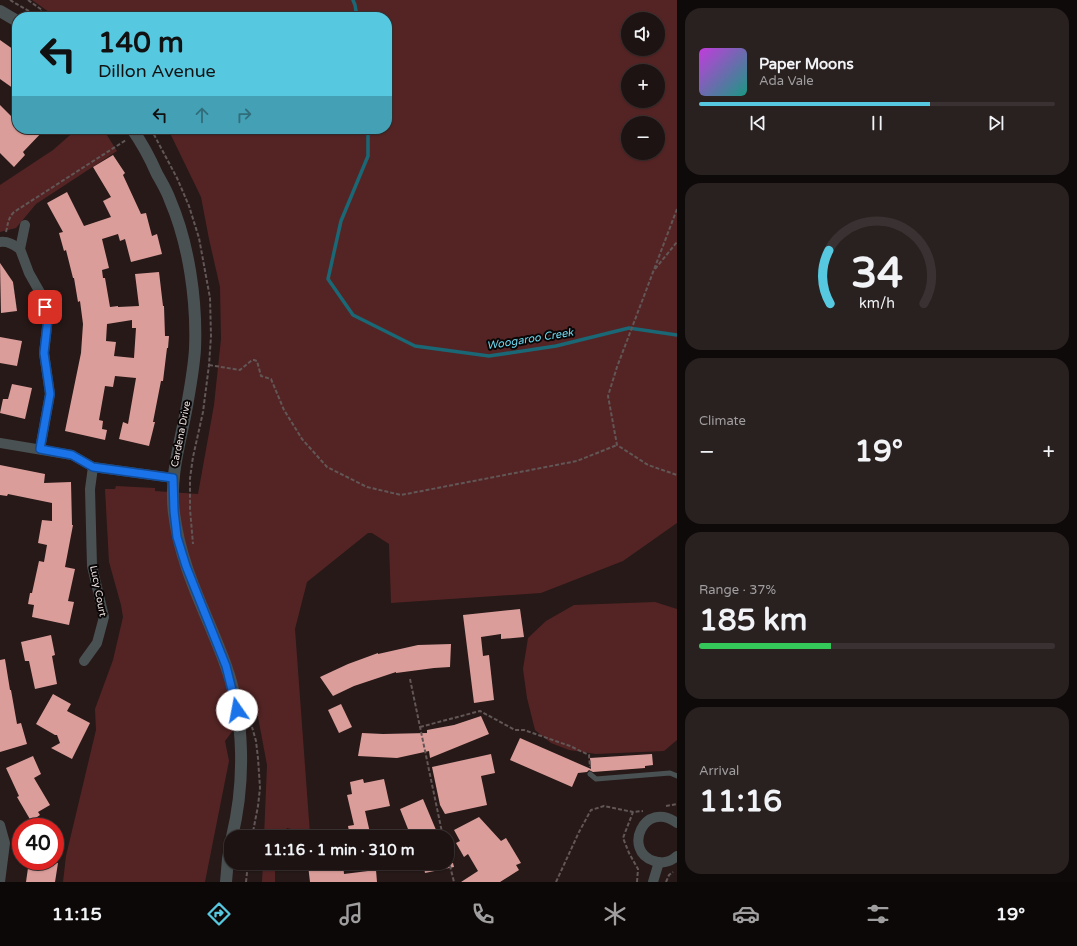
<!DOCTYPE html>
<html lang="en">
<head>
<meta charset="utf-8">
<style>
  body { margin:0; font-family:"Varela Round",sans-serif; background:#292020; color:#f1f3f6; height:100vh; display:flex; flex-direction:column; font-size:15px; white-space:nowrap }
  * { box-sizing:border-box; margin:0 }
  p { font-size:13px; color:#a09e9f }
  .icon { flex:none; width:22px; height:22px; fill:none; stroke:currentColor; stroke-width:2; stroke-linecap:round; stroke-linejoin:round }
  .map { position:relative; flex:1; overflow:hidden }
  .drawer { display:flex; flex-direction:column; gap:8px; padding:8px; background:#0f0a0a; width:400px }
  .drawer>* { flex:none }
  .top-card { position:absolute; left:12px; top:12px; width:380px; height:122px; border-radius:16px; box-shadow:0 1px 3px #0004,0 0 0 1px #3a3232; background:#56c9e1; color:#111; overflow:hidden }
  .tools { position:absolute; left:621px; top:12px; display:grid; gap:8px }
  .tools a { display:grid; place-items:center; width:44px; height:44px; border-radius:50%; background:#1c1312; box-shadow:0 1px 3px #0004,0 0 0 1px #3a3232; font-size:20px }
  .speed { position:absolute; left:12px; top:818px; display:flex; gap:8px; font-size:20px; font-weight:700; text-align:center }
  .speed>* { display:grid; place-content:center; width:52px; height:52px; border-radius:50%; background:#1c1312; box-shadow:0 1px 3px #0004,0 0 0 1px #3a3232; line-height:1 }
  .speed .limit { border:6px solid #d22; background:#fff; color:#111 }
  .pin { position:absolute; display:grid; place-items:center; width:34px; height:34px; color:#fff; margin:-17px; border-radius:8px; box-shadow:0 2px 6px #0006 }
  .me { position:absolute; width:44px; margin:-22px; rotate:348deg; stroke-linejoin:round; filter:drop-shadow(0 0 3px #0008) }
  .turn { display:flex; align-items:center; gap:14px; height:84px; padding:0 20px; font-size:18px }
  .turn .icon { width:52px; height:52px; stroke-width:2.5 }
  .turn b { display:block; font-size:28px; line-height:34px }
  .lanes { display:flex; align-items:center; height:38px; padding:0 20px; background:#0003; justify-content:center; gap:20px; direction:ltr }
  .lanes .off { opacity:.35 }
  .big { font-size:30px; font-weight:700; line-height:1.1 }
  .drawer .card { flex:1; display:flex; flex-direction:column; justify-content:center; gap:6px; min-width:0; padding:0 14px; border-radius:16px; background:#292020 }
  .drawer .dial { align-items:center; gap:0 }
  .dial svg { height:104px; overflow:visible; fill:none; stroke:#3a3232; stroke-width:7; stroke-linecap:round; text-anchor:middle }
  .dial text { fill:#f1f3f6; stroke:none }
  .song { display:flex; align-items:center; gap:12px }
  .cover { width:48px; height:48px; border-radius:6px; background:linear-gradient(135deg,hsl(290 70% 55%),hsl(170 70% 35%)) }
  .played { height:4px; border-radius:2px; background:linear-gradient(90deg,#56c9e1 65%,#3a3232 65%) }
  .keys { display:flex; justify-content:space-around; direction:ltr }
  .heat { display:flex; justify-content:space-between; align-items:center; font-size:22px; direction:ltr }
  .charge { height:6px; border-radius:3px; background:linear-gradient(90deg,#34c759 37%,#3a3232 0) }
  .trip { position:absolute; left:224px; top:830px; width:230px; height:40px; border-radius:16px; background:#1c1312; box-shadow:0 1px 3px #0004,0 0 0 1px #3a3232; font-weight:700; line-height:40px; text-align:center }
  .menu { display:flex; height:64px; justify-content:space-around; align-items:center; background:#0b0807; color:#a09e9f }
  .menu .icon { width:28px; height:28px }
  .menu .active { color:#56c9e1 }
  .menu b { font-size:18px; color:#f1f3f6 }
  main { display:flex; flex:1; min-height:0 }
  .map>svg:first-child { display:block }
  .green { fill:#542424; fill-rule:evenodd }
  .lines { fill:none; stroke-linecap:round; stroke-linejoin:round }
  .stream { stroke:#1a6776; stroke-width:3.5 }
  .building { fill:#db9d9a; fill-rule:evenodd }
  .path { stroke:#625656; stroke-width:2; stroke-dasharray:4 2; stroke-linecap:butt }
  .service { stroke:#4a5153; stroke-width:5 }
  .minor { stroke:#4a5153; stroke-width:10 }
  .tertiary { stroke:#4a5153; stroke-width:12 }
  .route-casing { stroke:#114b97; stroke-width:10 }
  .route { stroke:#1a73e8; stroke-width:7 }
  .labels { text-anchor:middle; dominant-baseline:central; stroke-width:4; stroke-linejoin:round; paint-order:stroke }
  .street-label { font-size:10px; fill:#efe5e5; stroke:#0b0606 }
  .water-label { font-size:11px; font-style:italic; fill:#6dd9f1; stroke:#0b0606 }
</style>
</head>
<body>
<main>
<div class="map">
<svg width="677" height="882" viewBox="0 0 677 882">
  <rect width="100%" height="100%" fill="#261918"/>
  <g class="green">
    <path d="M32,0H677V523L623,561L541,593L391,603L389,544L372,533H368L307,582L295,629L310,834L287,828L281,837H264L267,765L255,701L225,741L229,761L205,882H63L66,856L96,730L95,709L113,660L123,617L121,605L109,562L105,489H115L116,486L155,488V491L198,494L214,405L221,339L220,287L209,239L201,197L168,129H387V17H56ZM628,19H658V49H628ZM628,71H658V101H628ZM628,123H658V153H628Z"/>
    <polygon points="77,129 103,129 117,151 36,204 16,228 0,232 0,185 53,150"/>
    <polygon points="655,602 677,609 677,740 664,751 596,754 569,750 551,743 535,730 527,698 523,669 528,638 546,621 574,605"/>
    <polygon points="263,863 275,863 275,882 262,882"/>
  </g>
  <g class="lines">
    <g class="stream">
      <polyline points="353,0 355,5 357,17"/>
      <polyline points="368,129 368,156 341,221 328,279 353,315 415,346 489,356 556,346 629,328 677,335"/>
    </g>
  </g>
  <g class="building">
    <polygon points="0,40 17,52 17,91 0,79"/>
    <polygon points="0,105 17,122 17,129 45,129 23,152 25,155 14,167 0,153"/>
    <path d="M113,155L125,173L123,175L141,214L146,213L152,236L157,234L162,254L131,262L125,239L120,241L118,234L102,239L109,268L102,270L103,278H105L110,307L118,306V307L139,306L135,274L159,272L163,306H164L165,336H169L168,348H167L163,381H161L153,422H155L149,446L119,439L123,422L128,424L136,378L115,376L113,387L105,386L99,420L103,421L102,429L107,430L105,440L65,431L81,353L83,324L80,301L78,302L74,278H73L66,250L64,251L59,233L63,232L47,203L67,192L84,226L111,217L103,201L111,197L93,167ZM132,320V328H136L134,358L114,356L116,342L106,341L107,324Z"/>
    <polygon points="0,263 13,282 17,311 1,313"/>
    <polygon points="0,337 22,341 17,366 0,363"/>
    <polygon points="12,384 32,388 25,419 0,413 3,399 8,399"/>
    <polygon points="0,465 45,474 44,483 71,482 72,525 73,525 65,567 75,569 68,601 74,602 69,625 32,617 34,605 28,604 30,593 32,593 39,561 44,562 47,545 38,543 42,520 52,521 52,503 8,494 7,496 0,495"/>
    <polygon points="520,609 524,637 501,639 501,634 481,637 483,656 489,655 494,700 474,703 463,615"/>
    <polygon points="51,635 55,655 52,656 57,684 35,689 29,661 25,661 21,642"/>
    <polygon points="451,644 450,667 434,668 396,673 396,672 354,686 333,696 320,677 348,664 378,653 378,654 418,645"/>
    <polygon points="5,659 10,690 11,690 17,724 21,723 27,744 0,752 0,660"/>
    <polygon points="53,694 71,704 67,711 90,723 72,759 51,748 60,743 57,735 55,735 36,724"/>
    <polygon points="341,704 352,727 339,733 328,710"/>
    <polygon points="481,716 489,734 430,758 429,751 397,758 358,756 362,733 383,734 427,733 427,730 454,725"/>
    <polygon points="520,738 591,769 590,758 652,754 653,765 645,766 645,768 593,772 589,770 587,772 578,773 572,787 510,760"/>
    <polygon points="491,754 495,773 481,776 487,805 445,814 440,805 432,767"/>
    <polygon points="33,756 41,774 34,778 50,805 38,812 40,815 31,821 17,797 19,796 6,768"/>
    <polygon points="363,779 364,783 384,779 390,806 365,811 371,837 350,837 348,826 354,825 347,795 352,794 350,782"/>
    <polygon points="423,799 439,837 389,837 389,834 408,829 400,809"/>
    <polygon points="479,817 501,841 506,838 521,863 516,865 519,870 500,882 461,882 478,871 468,854 464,857 456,843 460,841 454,830"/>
    <polygon points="29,861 40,861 58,863 55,882 26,882"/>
    <polygon points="328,863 343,863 344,874 376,870 377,882 310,882 308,865"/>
    <polygon points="423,863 453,863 454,867 425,873"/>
  </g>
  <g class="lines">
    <g class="path">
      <polyline points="10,0 39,17"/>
      <polyline points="28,0 42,10 39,17"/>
      <polyline points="151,129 177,178 189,206 199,238 210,298 211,336 209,365 203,412 193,457 190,478 190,509 193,544"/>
      <polyline points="677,209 617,367 608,396 617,445 648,465 677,475"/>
      <path d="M6,232C8,224 8,218 14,212L126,140"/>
      <polyline points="655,269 677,242"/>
      <polyline points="209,365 240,370 252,360 254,360 257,361 261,376 271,379 284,410 302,439 327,467 367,487 401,495 577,461 617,445"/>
      <polyline points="410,679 443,837"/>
      <polyline points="420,727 480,711 515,730 524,730 570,746 589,755 590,767"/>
      <polyline points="666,806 677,804"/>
      <polyline points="252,837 258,806 260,788 258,758 256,741 252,727"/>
      <polyline points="447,854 454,882"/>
      <polyline points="246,882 248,863"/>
      <polyline points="556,882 579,832 591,810 604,806 633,812"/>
      <polyline points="637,882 638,869 629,853 623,838 633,812 643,811"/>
      <polyline points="666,882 669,875 673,872"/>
    </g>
    <polyline class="service" points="590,774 596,779 670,773 677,776"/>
    <g class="minor">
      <polyline points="25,225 20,249 29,273 42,296 48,318 44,353 50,394 40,449"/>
      <path d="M0,242C8,241 14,245 20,249"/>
      <polyline points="0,443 72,455 93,467 173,478"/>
      <polyline points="84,661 97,643 104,617 92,566 90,489 93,467"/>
      <path d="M677,823C644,799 622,851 654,861C662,864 670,862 677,856"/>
      <polyline points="0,825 5,843 0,882"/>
      <polyline points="653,882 659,862"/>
    </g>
    <g class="tertiary">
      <polyline points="0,11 17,21"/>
      <path d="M132,129C142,143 150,158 157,174C162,183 167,191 170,200C189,244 197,301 195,349C194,366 191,383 188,400C182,438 169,473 174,513C181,570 207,613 226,666C245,719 245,783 232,837"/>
      <polyline points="226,882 228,859 231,841"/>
    </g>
  </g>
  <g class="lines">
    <defs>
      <polyline id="route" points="45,307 48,318 44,353 50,394 40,449 72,455 93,467 173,478 174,511 177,537 186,566 226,666 237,710"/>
    </defs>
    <use href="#route" class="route-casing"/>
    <use href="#route" class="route"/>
  </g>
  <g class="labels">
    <g class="street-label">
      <text transform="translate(181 434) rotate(-79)">Cardena Drive</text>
      <text transform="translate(98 591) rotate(79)">Lucy Court</text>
    </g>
    <g class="water-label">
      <text transform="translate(530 339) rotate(-9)">Woogaroo Creek</text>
    </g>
  </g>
</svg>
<div class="tools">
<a><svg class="icon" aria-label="sound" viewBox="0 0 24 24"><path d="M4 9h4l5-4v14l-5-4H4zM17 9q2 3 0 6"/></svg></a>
<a>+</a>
<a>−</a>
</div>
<div class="speed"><div class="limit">40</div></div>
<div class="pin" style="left:45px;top:307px;background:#d93025"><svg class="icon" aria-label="arrive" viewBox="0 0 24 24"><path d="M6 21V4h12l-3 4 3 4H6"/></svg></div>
<svg class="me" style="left:237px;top:710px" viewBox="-20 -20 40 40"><circle r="19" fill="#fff"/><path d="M0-13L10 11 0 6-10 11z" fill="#1a73e8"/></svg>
<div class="trip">11:16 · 1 min · 310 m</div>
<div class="top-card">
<div class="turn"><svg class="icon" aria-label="left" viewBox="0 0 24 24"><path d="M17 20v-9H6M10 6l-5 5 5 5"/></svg><div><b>140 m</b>Dillon Avenue</div></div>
<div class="lanes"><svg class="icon" aria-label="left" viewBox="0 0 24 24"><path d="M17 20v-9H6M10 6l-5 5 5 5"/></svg><svg class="icon off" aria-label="ahead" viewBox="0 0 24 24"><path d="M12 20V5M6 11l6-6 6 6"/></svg><svg class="icon off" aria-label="right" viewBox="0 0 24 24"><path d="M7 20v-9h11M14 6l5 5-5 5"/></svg></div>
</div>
</div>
<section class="drawer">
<div class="card">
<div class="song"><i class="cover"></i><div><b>Paper Moons</b><p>Ada Vale</p></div></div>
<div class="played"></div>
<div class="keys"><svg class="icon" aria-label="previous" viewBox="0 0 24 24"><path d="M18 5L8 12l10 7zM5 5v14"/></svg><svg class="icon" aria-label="pause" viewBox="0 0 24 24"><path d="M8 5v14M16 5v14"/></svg><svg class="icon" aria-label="next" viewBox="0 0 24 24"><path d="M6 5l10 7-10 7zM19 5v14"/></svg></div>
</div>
<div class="card dial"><svg viewBox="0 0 100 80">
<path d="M14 69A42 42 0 1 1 86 69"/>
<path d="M14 69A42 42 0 0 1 13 28" stroke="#56c9e1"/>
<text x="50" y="56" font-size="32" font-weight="700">34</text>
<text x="50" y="72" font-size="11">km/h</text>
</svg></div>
<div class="card"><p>Climate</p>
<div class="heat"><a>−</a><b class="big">19°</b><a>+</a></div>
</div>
<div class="card"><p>Range · 37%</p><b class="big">185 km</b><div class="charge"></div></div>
<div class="card"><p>Arrival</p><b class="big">11:16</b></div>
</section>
</main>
<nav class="menu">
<b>11:15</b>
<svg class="icon active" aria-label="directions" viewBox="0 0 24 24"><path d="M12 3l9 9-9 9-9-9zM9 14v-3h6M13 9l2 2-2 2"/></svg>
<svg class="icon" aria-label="music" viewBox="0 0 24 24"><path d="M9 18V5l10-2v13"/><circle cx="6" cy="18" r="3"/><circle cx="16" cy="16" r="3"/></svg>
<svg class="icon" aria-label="phone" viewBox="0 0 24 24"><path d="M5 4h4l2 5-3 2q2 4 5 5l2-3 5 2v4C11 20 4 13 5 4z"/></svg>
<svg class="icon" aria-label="climate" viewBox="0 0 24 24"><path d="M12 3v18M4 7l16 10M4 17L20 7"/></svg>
<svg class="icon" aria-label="car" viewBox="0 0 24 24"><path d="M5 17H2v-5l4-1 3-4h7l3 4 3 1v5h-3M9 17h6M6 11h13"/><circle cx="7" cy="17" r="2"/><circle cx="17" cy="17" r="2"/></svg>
<svg class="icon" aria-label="filters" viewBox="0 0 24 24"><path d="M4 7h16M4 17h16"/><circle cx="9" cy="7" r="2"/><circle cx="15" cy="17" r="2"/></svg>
<b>19°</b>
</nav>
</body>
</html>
